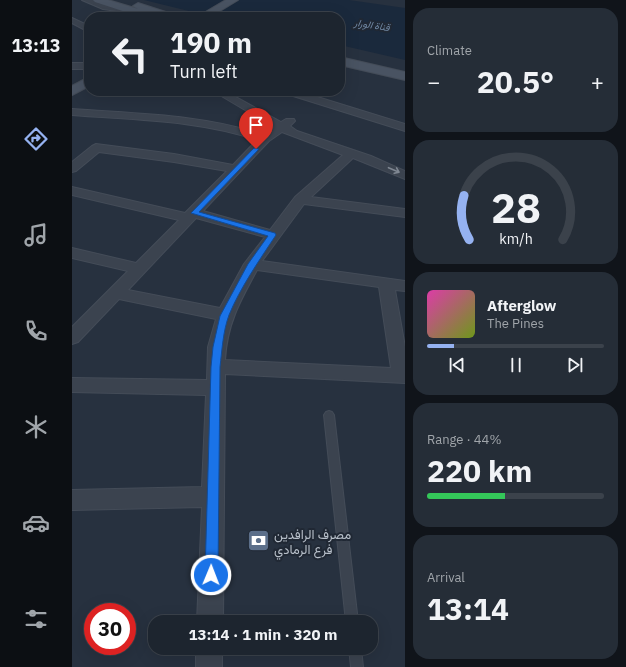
<!DOCTYPE html>
<html lang="en">
<head>
<meta charset="utf-8">
<style>
  body { margin:0; font-family:"IBM Plex Sans",Vazirmatn,sans-serif; background:#252d37; color:#f1f3f6; height:100vh; display:flex; flex-direction:column; font-size:15px; white-space:nowrap }
  * { box-sizing:border-box; margin:0 }
  p { font-size:13px; color:#a0a5aa }
  .icon { flex:none; width:22px; height:22px; fill:none; stroke:currentColor; stroke-width:2; stroke-linecap:round; stroke-linejoin:round }
  .map { position:relative; flex:1; overflow:hidden }
  .side { display:flex; flex-direction:column; gap:8px; padding:8px; background:#10141a; width:221px }
  .side>* { flex:none }
  .banner { position:absolute; left:12px; top:12px; width:261px; height:84px; border-radius:16px; box-shadow:0 4px 16px #0002,0 0 0 1px #3b424b; background:#1d252f; color:#f1f3f6; overflow:hidden }
  .speed { position:absolute; left:12px; top:603px; display:flex; gap:8px; font-size:20px; font-weight:700; text-align:center }
  .speed>* { display:grid; place-content:center; width:52px; height:52px; border-radius:50%; background:#1d252f; box-shadow:0 4px 16px #0002,0 0 0 1px #3b424b; line-height:1 }
  .speed .limit { border:6px solid #d22; background:#fff; color:#111 }
  .pin { position:absolute; display:grid; place-items:center; width:34px; height:34px; color:#fff; margin:-41px -17px; border-radius:50% 50% 50% 0; rotate:-45deg; box-shadow:0 0 4px #0007 }
  .pin .icon { rotate:45deg }
  .me { position:absolute; width:44px; margin:-22px; rotate:1deg; stroke-linejoin:round; filter:drop-shadow(0 0 3px #0008) }
  .turn { display:flex; align-items:center; gap:14px; height:84px; padding:0 20px; font-size:18px }
  .turn .icon { width:52px; height:52px; stroke-width:2.5 }
  .turn b { display:block; font-size:28px; line-height:34px }
  .big { font-size:30px; font-weight:800; line-height:1.1 }
  .side .tile { flex:1; display:flex; flex-direction:column; justify-content:center; gap:6px; min-width:0; padding:0 14px; border-radius:16px; background:#252d37 }
  .side .dial { align-items:center; gap:0 }
  .dial svg { height:104px; overflow:visible; fill:none; stroke:#3b424b; stroke-width:7; stroke-linecap:round; text-anchor:middle }
  .dial text { fill:#f1f3f6; stroke:none }
  .song { display:flex; align-items:center; gap:12px }
  .cover { width:48px; height:48px; border-radius:6px; background:linear-gradient(135deg,hsl(320 70% 55%),hsl(80 70% 35%)) }
  .played { height:4px; border-radius:2px; background:linear-gradient(90deg,#95b2f1 15%,#3b424b 15%) }
  .keys { display:flex; justify-content:space-around; direction:ltr }
  .heat { display:flex; justify-content:space-between; align-items:center; font-size:22px; direction:ltr }
  .charge { height:6px; border-radius:3px; background:linear-gradient(90deg,#34c759 44%,#3b424b 0) }
  .trip { position:absolute; left:76px; top:615px; width:230px; height:40px; border-radius:16px; background:#1d252f; box-shadow:0 4px 16px #0002,0 0 0 1px #3b424b; font-weight:800; line-height:40px; text-align:center }
  main { display:flex; flex:1; min-height:0 }
  .tab-bar { display:flex; flex-direction:column; width:72px; justify-content:space-around; align-items:center; background:#0c0f13; color:#a0a5aa }
  .tab-bar .icon { width:28px; height:28px }
  .tab-bar .selected { color:#95b2f1 }
  .tab-bar b { font-size:18px; color:#f1f3f6 }
  .map>svg:first-child { display:block }
  .water { fill:#1a293c }
  .lines { fill:none; stroke-linecap:round; stroke-linejoin:round }
  .lane-casing { stroke:#444c58; stroke-width:2 }
  .street-casing { stroke:#444c58; stroke-width:2 }
  .secondary-casing { stroke:#444c58; stroke-width:2 }
  .lane { fill:#3b434f; fill-rule:evenodd }
  .street { fill:#3b434f; fill-rule:evenodd }
  .secondary { fill:#495362; fill-rule:evenodd }
  .oneway { stroke:#7f8792 }
  .route { fill:#1a73e8; stroke:#114b97 }
  .labels { text-anchor:middle; dominant-baseline:central; stroke-width:4; stroke-linejoin:round; paint-order:stroke }
  .far-water-label { font-size:10px; font-style:italic; fill:#728aa6; stroke:#202834 }
  .near-poi-label { font-size:13px; fill:#b7bfc9; stroke:#202834; text-anchor:start }
</style>
</head>
<body>
<main>
<nav class="tab-bar">
<b>13:13</b>
<svg class="icon selected" aria-label="directions" viewBox="0 0 24 24"><path d="M12 3l9 9-9 9-9-9zM9 14v-3h6M13 9l2 2-2 2"/></svg>
<svg class="icon" aria-label="music" viewBox="0 0 24 24"><path d="M9 18V5l10-2v13"/><circle cx="6" cy="18" r="3"/><circle cx="16" cy="16" r="3"/></svg>
<svg class="icon" aria-label="phone" viewBox="0 0 24 24"><path d="M5 4h4l2 5-3 2q2 4 5 5l2-3 5 2v4C11 20 4 13 5 4z"/></svg>
<svg class="icon" aria-label="climate" viewBox="0 0 24 24"><path d="M12 3v18M4 7l16 10M4 17L20 7"/></svg>
<svg class="icon" aria-label="car" viewBox="0 0 24 24"><path d="M5 17H2v-5l4-1 3-4h7l3 4 3 1v5h-3M9 17h6M6 11h13"/><circle cx="7" cy="17" r="2"/><circle cx="17" cy="17" r="2"/></svg>
<svg class="icon" aria-label="filters" viewBox="0 0 24 24"><path d="M4 7h16M4 17h16"/><circle cx="9" cy="7" r="2"/><circle cx="15" cy="17" r="2"/></svg>
</nav>
<div class="map">
<svg width="333" height="667" viewBox="0 0 333 667">
  <rect width="100%" height="100%" fill="#27313f"/>
  <polygon class="water" points="72,0 277,0 333,8 333,60 268,45 268,17 141,17"/>
  <g class="lines">
    <defs>
      <g id="lane">
        <polygon points="257,411 260,412 262,415 286,622 274,622 252,415 254,412"/>
        <polygon points="277,648 289,648 291,667 279,667"/>
      </g>
      <g id="street">
        <polygon points="10,0 21,0 35,5 62,9 63,11 59,13 31,9"/>
        <polygon points="0,18 17,26 17,32 0,23"/>
        <rect x="0" y="63" width="17" height="6"/>
        <path d="M141,91H153L209,122L214,119H222L223,121L218,126L225,131L299,156L333,171V179L281,158L239,197L333,209V217L232,204L190,261L333,281V291L323,290L333,347V383L153,374L151,622H125L130,507L0,510V490L130,487L134,395L0,392V378L135,380L136,347L144,319L47,299L6,342L0,344V327L56,271L0,258V248L64,263L107,220L0,195V187L113,213L155,171L102,162L27,152L4,171L0,172V162L20,146L24,144L102,154L161,165L185,140C126,120 62,120 0,115V109C64,114 130,114 192,135L202,127ZM210,132L271,155L223,197L198,230L131,211L197,141ZM124,218L193,237L172,264L148,308L56,290ZM185,270L307,287L319,368L153,360C155,324 168,301 185,270Z"/>
        <polygon points="205,91 226,91 333,124 333,131 218,95 206,93"/>
        <rect x="124" y="648" width="26" height="19"/>
      </g>
      <g id="secondary">
        <polygon points="21,0 36,0 66,9 61,6 66,3 103,15 104,17 89,17 84,15 85,17 69,17 23,2"/>
        <polygon points="154,0 166,0 138,17 125,17"/>
        <polygon points="268,57 333,72 333,80 268,65"/>
        <polygon points="17,77 17,86 0,95 0,86"/>
      </g>
    </defs>
    <use href="#lane" class="lane-casing"/>
    <use href="#street" class="street-casing"/>
    <use href="#secondary" class="secondary-casing"/>
    <use href="#lane" class="lane"/>
    <use href="#street" class="street"/>
    <use href="#secondary" class="secondary"/>
  </g>
  <defs><path id="oneway-shaft" d="M-6 0H5M1.5-3L5.5 0L1.5 3" fill="none" stroke-width="1.6" stroke-linecap="round" stroke-linejoin="round"/></defs>
  <use class="oneway" href="#oneway-shaft" transform="translate(322 170) rotate(23)"/>
  <path class="route" d="M182,148L187,149L127,212L203,233L204,235C188,259 168,288 157,315C151,331 150,350 148,367L146,575L144,580L139,582L135,580L133,575L139,367L141,347L148,316L176,264L196,236L119,213Z"/>
  <defs>
    <symbol id="bank-square" viewBox="-11 -11 22 22"><rect x="-9" y="-9" width="18" height="18" rx="4" fill="#5c6f8a" stroke="#202834"/><path d="M-6-4H6V4H-6ZM0-2.3a2.3 2.3 0 1 0 0 4.6a2.3 2.3 0 1 0 0-4.6Z" fill="#fff"/></symbol>
  </defs>
  <g fill-rule="evenodd">
    <use href="#bank-square" x="174" y="528" width="25" height="25"/>
  </g>
  <g class="labels">
    <g class="far-water-label">
      <text transform="translate(300 25) rotate(9)">قناة الورار</text>
    </g>
    <g class="near-poi-label">
      <text x="202" y="534">مصرف الرافدين<tspan x="202" dy="15">فرع الرمادي</tspan></text>
    </g>
  </g>
</svg>
<div class="speed"><div class="limit">30</div></div>
<div class="pin" style="left:184px;top:149px;background:#d93025"><svg class="icon" aria-label="arrive" viewBox="0 0 24 24"><path d="M6 21V4h12l-3 4 3 4H6"/></svg></div>
<svg class="me" style="left:139px;top:575px" viewBox="-20 -20 40 40"><circle r="17" fill="#1a73e8" stroke="#fff" stroke-width="3"/><path d="M0-11L8 9 0 5-8 9z" fill="#fff"/></svg>
<div class="trip">13:14 · 1 min · 320 m</div>
<div class="banner">
<div class="turn"><svg class="icon" aria-label="left" viewBox="0 0 24 24"><path d="M17 20v-9H6M10 6l-5 5 5 5"/></svg><div><b>190 m</b>Turn left</div></div>
</div>
</div>
<section class="side">
<div class="tile"><p>Climate</p>
<div class="heat"><a>−</a><b class="big">20.5°</b><a>+</a></div>
</div>
<div class="tile dial"><svg viewBox="0 0 100 80">
<path d="M14 69A42 42 0 1 1 86 69"/>
<path d="M14 69A42 42 0 0 1 10 35" stroke="#95b2f1"/>
<text x="50" y="56" font-size="32" font-weight="700">28</text>
<text x="50" y="72" font-size="11">km/h</text>
</svg></div>
<div class="tile">
<div class="song"><i class="cover"></i><div><b>Afterglow</b><p>The Pines</p></div></div>
<div class="played"></div>
<div class="keys"><svg class="icon" aria-label="previous" viewBox="0 0 24 24"><path d="M18 5L8 12l10 7zM5 5v14"/></svg><svg class="icon" aria-label="pause" viewBox="0 0 24 24"><path d="M8 5v14M16 5v14"/></svg><svg class="icon" aria-label="next" viewBox="0 0 24 24"><path d="M6 5l10 7-10 7zM19 5v14"/></svg></div>
</div>
<div class="tile"><p>Range · 44%</p><b class="big">220 km</b><div class="charge"></div></div>
<div class="tile"><p>Arrival</p><b class="big">13:14</b></div>
</section>
</main>
</body>
</html>
